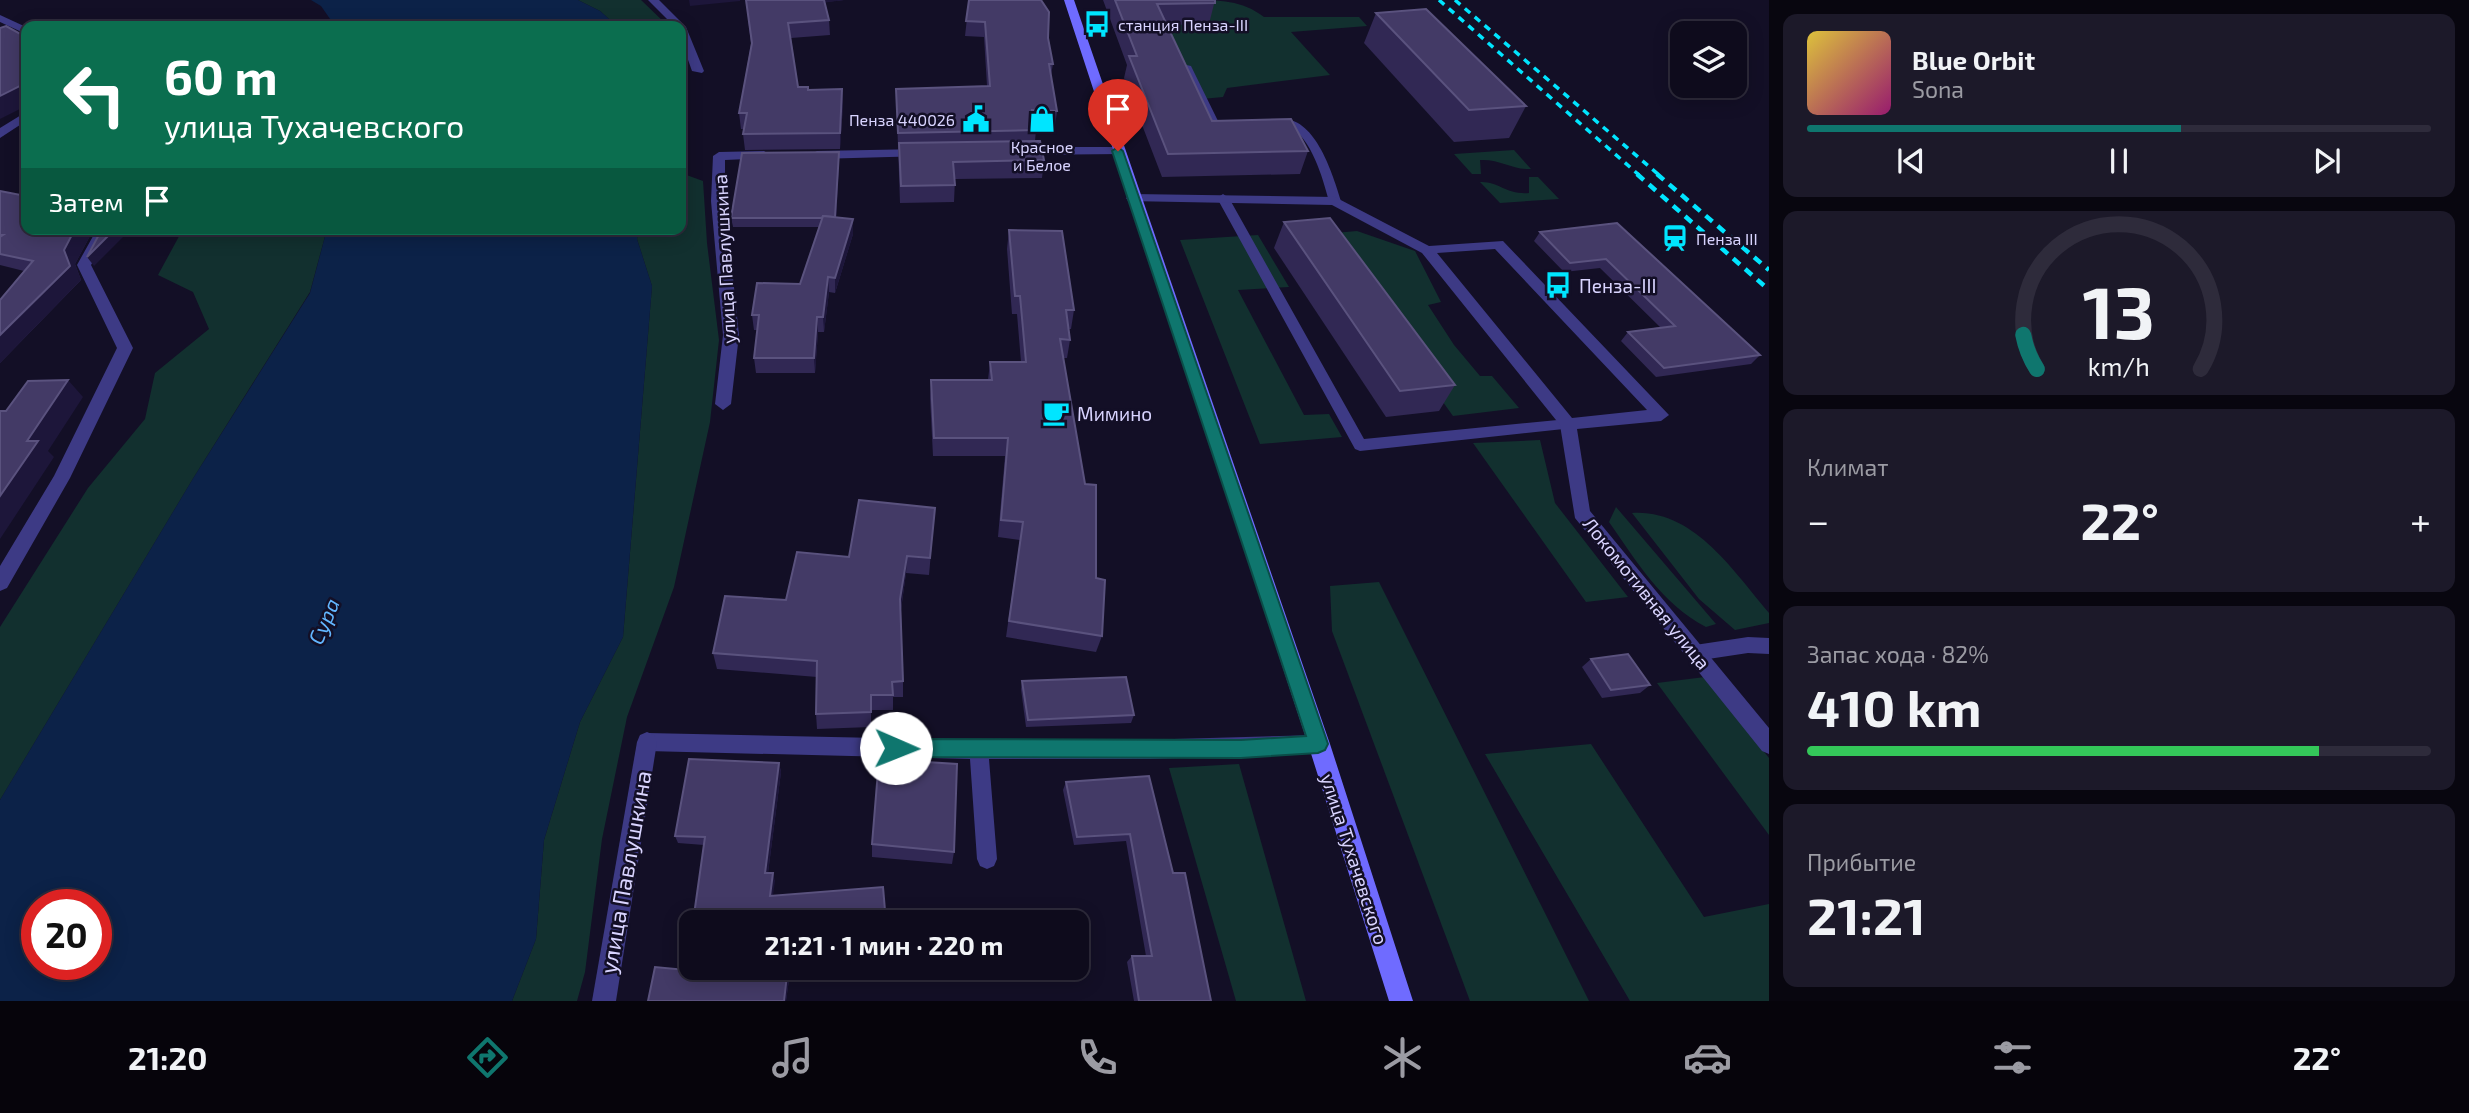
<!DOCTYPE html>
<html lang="ru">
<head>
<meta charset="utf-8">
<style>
  body { margin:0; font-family:"Exo 2",sans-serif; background:#1c1929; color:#f1f3f6; height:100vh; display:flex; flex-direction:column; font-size:26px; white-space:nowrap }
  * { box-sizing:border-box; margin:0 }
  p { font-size:23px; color:#9b9ba3 }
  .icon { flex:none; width:38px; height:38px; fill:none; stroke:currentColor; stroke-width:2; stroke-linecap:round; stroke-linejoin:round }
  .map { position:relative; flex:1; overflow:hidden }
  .sheet { display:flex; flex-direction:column; gap:14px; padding:14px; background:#08060f; width:700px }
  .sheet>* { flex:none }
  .top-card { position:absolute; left:21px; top:21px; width:665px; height:214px; border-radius:14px; box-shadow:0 4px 18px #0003,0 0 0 2px #2e2b3b; background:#0b6e4f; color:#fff; overflow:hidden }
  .fabs { position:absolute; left:1670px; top:21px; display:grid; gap:14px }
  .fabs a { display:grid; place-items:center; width:77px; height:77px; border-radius:14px; background:#0e0b1c; box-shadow:0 4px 18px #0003,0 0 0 2px #2e2b3b; font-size:35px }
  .speed { position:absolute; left:21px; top:889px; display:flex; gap:14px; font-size:35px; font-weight:700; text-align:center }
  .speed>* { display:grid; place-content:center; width:91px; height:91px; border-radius:50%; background:#0e0b1c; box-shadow:0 4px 18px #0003,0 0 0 2px #2e2b3b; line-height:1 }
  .speed .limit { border:10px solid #d22; background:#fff; color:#111 }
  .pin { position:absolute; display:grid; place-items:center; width:60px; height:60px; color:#fff; margin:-72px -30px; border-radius:50% 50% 50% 0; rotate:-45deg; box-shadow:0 0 7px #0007 }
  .pin .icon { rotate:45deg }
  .me { position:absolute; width:77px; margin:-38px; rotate:91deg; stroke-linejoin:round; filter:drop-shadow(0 0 5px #0008) }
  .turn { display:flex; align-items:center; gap:24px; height:147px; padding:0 28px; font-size:32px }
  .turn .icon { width:91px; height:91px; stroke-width:2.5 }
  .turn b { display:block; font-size:49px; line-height:60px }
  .then { display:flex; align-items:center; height:66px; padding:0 28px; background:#0003; gap:14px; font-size:26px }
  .big { font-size:52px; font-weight:700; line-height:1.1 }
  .sheet .tile { flex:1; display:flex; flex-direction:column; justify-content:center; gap:10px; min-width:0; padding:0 24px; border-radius:14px; background:#1c1929 }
  .sheet .dial { align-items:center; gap:0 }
  .dial svg { height:182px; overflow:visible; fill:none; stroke:#2e2b3b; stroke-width:7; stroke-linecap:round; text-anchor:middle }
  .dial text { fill:#f1f3f6; stroke:none }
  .song { display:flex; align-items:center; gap:21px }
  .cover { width:84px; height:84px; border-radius:10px; background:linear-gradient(135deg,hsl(50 70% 55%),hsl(320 70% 35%)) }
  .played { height:7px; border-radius:4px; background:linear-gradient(90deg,#0f766e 60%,#2e2b3b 60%) }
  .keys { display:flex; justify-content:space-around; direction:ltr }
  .heat { display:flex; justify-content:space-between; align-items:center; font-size:38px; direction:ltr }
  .charge { height:10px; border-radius:5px; background:linear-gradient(90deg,#34c759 82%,#2e2b3b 0) }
  .trip { position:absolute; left:679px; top:910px; width:410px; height:70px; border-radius:14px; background:#0e0b1c; box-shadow:0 4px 18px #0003,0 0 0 2px #2e2b3b; font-weight:700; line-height:70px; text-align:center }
  .dock { display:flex; height:112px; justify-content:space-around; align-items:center; background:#06040b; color:#9b9ba3 }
  .dock .icon { width:49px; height:49px }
  .dock .selected { color:#0f766e }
  .dock b { font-size:32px; color:#f1f3f6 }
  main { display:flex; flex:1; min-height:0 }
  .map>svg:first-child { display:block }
  .green { fill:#12302f }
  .water { fill:#0c2248; fill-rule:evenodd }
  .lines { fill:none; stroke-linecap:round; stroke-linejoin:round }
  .service { fill:#3d3a85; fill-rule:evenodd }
  .minor { fill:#3d3a85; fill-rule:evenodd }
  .secondary { fill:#6f6bff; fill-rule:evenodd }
  .rail-far1 { stroke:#00e5ff; stroke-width:3.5; stroke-dasharray:7 6; stroke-linecap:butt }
  .rail { stroke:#00e5ff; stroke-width:4.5; stroke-dasharray:9 7; stroke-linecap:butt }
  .wall { fill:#312854 }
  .shaded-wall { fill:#1d163a }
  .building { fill:#433a66; stroke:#5a527e; stroke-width:2 }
  .route { fill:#0f766e; stroke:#0a4d48; stroke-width:2 }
  .labels { text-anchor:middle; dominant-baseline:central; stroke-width:5; stroke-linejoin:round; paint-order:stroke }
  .far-poi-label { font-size:16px; fill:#d9d4ff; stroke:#130f26; text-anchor:start }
  .street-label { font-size:19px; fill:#d9d4ff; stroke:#130f26 }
  .poi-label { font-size:19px; fill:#d9d4ff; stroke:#130f26; text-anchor:start }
  .water-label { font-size:21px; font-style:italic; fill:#62b6ff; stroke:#130f26 }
  .near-street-label { font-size:23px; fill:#d9d4ff; stroke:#130f26 }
</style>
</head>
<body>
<main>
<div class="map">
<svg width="1769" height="1001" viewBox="0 0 1769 1001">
  <rect width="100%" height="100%" fill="#130f26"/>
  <g class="green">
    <polygon points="578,0 641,0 668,26 617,26 600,11"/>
    <path d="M1192,0C1219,0 1242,0 1264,17H1359L1367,26L1291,32L1330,75L1227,88L1223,97L1202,99L1120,34L1177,30L1165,1Z"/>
    <path d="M1514,150L1531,169C1512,170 1501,159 1480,160L1481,174H1472L1454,154Z"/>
    <polygon points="681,173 703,181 707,243 719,340 710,422 674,587 627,717 602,839 585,972 577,1001 512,1001 536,939 544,840 580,722 623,637 652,286 637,239 638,229 681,229"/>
    <path d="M1529,177H1538L1559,199L1500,203L1480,182C1498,181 1507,195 1529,193Z"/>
    <polygon points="183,229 327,229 310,292 194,477 0,800 0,627 88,488 145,419 155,373 209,329 193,292 158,275"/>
    <polygon points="1357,231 1415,251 1441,302 1428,305 1454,345 1480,376 1492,376 1519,408 1453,416 1323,234"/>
    <polygon points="1258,235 1289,287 1238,290 1304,415 1329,414 1342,437 1260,444 1180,240"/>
    <polygon points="1540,440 1555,503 1628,597 1586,602 1473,443"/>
    <path d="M1616,507L1716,624L1706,627C1662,604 1637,562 1609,522Z"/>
    <path d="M1632,513C1694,509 1733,571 1769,613V623L1735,630L1699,599Z"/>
    <polygon points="1379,582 1589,1001 1470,1001 1332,631 1330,586"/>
    <polygon points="1705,677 1769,758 1769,835 1657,683"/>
    <polygon points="1591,744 1704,917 1769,904 1769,1001 1630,1001 1485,754"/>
    <polygon points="1239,764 1306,1001 1236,1001 1169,768"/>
  </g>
  <g class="water">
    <polygon points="311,0 578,0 600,11 617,26 335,26 321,6"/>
    <path d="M327,229H638L637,239L652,286L623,637L580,722L544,840L536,939L512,1001H0V800L194,477L310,293ZM37,905H96V964H37Z"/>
  </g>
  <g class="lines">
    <g class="service">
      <polygon points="1182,64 1191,66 1218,121 1234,122 1234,126 1210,126 1181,66"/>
      <path d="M1282,119C1316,118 1333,175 1341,201L1339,204H1331L1329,201C1322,176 1312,139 1288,125L1273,126L1268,123Z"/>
      <polygon points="1223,194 1229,198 1364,439 1568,419 1575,424 1573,428 1360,451 1355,449 1217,198"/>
      <polygon points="1748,637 1769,638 1769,654 1748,653 1695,661 1689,658 1686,653 1689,648 1695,645"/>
      <polygon points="647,733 1067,742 1319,735 1326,738 1328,744 1326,750 1319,753 1151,759 989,759 997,859 994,866 987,869 980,866 977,859 970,759 647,751 640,748 638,742 640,736"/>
    </g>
    <g class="minor">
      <polygon points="648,0 659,0 686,27 704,71 702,73 692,71 681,40 681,26 674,26"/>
      <polygon points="0,15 26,27 26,34 0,22"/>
      <polygon points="26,112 26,121 0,138 0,128"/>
      <polygon points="1118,147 1124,151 1122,154 1020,155 1014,151 1020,147"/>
      <polygon points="922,149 928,153 926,156 817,159 811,155 817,151"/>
      <polygon points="764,151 770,155 768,158 725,160 725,201 739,335 731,404 723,410 715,404 723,335 711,201 713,156 719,152"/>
      <path d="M1133,194L1335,197L1429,246L1503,241L1669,415L1661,421L1577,429L1590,511L1769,728V754L1762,751L1575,518L1560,425L1422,253L1332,205L1128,201L1126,198ZM1495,249L1647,410L1572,418L1437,253Z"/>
      <polygon points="97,229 111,229 91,265 133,348 70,478 7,588 0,591 0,566 54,476 117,348 77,265"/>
      <polygon points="647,732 654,735 657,742 616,1001 592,1001 637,742 640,735"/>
    </g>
    <polygon class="secondary" points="1064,0 1074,0 1330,744 1413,1001 1389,1001 1308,744"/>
    <g class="rail-far1">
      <polyline points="1439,0 1639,175"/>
      <polyline points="1455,0 1659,175"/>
    </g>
    <g class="rail">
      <polyline points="1637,174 1769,290"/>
      <polyline points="1657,174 1769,270"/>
    </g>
  </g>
  <g class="wall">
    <polygon points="746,0 844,0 825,2 829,20 830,35 791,38 798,87 809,90 842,89 843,105 840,149 745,150 743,134 744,129 741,129 739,113 751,44"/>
    <polygon points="969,0 1048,38 1053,64 1051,75 1057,111 1055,126 1035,125 1036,130 1035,141 1044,160 1042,178 955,179 954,202 900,203 896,89 987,86 984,37 965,36"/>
    <polygon points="1103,0 1215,0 1209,24 1167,25 1212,121 1308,151 1300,174 1162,177 1124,78 1127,65"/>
    <polygon points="1376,13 1526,106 1509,138 1454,142 1364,43"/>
    <polygon points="839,161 836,217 853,234 835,293 829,292 824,332 818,332 815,373 756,373 754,358 758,330 754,330 752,315 800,284 819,227 733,227 731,218"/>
    <polygon points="0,191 26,229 90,236 75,264 81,280 0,363 0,300 24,271 0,265"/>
    <polygon points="1284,222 1455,385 1439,411 1386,417 1274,248"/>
    <polygon points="1617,223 1760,355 1751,364 1656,377 1621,341 1628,332 1660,327 1600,268 1564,272 1534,241 1540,232"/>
    <polygon points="1009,230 1074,310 1071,329 1069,329 1070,340 1067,358 1063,358 1096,578 1102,636 1096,652 1006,637 1020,540 998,537 1005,456 933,456 930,398 931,380 988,380 990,362 1021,362 1017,314 1012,314 1007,249"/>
    <polygon points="935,508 929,575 906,573 901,610 903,681 903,697 893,697 893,710 871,710 871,727 817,729 816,714 817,677 717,669 713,653 786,600 849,557"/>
    <polygon points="1591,659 1650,685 1640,693 1602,698 1582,667"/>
    <polygon points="1022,681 1134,715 1131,723 1026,727 1021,689"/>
    <polygon points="779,763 781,772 768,873 775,881 693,922 704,845 678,843 675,836"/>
    <polygon points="1149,776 1173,873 1211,1001 1134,1001 1127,962 1132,956 1146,956 1126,841 1074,845 1063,790 1066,782"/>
    <polygon points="872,844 954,852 952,864 872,857"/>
    <polygon points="691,968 889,968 889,972 789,980 786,1001 648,1001 686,970"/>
  </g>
  <g class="shaded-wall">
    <polygon points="689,0 740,0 740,1 690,6"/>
    <polygon points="822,0 844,0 822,3"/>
    <polygon points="26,83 26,106 0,119 0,96"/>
    <polygon points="842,89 843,105 840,149 840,133"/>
    <polygon points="839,152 839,161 836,227 835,218"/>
    <polygon points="853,219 853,234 835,293 835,278"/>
    <polygon points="75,229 85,229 90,236 75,264 81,280 0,363 0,335"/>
    <polygon points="115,229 125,229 128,232 94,266 87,257"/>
    <polygon points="828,277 829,292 824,332 823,317"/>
    <polygon points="817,317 818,332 815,373 814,358"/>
    <polygon points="68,380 83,397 48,451 54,457 0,539 0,496 27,441"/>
    <polygon points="907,556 906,573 900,616 900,599"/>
    <polygon points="779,763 781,772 767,880 765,873"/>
    <polygon points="773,873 775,881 772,903 770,896"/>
    <polygon points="787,975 789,980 786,1001 784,1001"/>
  </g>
  <g class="building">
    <polygon points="746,0 824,0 829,20 788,23 798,87 808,87 808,90 842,89 840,133 743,134 747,113 739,113 752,43"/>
    <polygon points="969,0 1041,0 1049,12 1048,38 1053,64 1049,64 1057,111 1032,110 1036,130 898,133 896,89 990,86 985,22 966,21"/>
    <polygon points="1115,0 1215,0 1215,3 1157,4 1212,121 1291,119 1308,151 1168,154 1129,56 1137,56"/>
    <polygon points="1426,9 1526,106 1469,110 1376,13"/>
    <polygon points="6,26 26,37 26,83 0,96 0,28"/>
    <polygon points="1040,141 1044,160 953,162 955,185 901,186 899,143"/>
    <polygon points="839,152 835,217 823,216 822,218 731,218 742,153"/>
    <polygon points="0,191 26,196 26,229 75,229 64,250 70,266 0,335 0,300 33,261 0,254 0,237 3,235 0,235"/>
    <polygon points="823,216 853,219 835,278 828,277 823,317 817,317 814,358 754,358 759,315 752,315 757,283 800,284"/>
    <polygon points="1330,218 1455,385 1400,391 1284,222"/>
    <polygon points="1617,223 1760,355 1664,368 1628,332 1675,326 1606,259 1570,263 1540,232"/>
    <polygon points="102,229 115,229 87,257"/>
    <polygon points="1009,230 1062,231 1074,310 1066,310 1070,340 1060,339 1085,484 1096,485 1096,578 1105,580 1102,636 1009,621 1023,522 1001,520 1008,438 934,438 931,380 992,380 990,362 1026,362 1020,296 1015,296"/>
    <polygon points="68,380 27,441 38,441 0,496 0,411 6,411 28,381"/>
    <polygon points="859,500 935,508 930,558 907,556 900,599 903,681 892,682 893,695 871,695 871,712 816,714 817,661 713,653 725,596 786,600 797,552 849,557"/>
    <polygon points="1628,654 1650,685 1611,690 1591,659"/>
    <polygon points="1126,677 1134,715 1028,720 1022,681"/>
    <polygon points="689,759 779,763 765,873 773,873 770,896 883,887 886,922 693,922 705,837 675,836"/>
    <polygon points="879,759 957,764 954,852 872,844"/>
    <polygon points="1149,776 1173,873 1185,873 1211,1001 1139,1001 1132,956 1152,956 1130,834 1077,837 1066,782"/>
    <polygon points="691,933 691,968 867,968 787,975 784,1001 648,1001 655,967 686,970"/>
  </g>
  <polygon class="route" points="1118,147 1123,151 1328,744 1325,750 1318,753 1241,758 896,757 890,755 887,748 890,742 896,739 1241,740 1306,736 1112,151"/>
  <defs>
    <symbol id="bus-bare" viewBox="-9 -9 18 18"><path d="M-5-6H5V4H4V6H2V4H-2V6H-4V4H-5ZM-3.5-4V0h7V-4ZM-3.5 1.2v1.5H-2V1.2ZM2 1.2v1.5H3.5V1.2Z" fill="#00e5ff" stroke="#130f26" stroke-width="2.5" paint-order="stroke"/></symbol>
    <symbol id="civic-bare" viewBox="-9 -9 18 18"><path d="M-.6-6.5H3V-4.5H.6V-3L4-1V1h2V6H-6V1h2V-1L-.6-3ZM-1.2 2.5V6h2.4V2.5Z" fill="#00e5ff" stroke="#130f26" stroke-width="2.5" paint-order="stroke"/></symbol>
    <symbol id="shop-bare" viewBox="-9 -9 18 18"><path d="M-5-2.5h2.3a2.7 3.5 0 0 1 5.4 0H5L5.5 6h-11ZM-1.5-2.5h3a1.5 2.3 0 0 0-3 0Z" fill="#00e5ff" stroke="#130f26" stroke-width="2.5" paint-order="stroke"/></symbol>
    <symbol id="station-bare" viewBox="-9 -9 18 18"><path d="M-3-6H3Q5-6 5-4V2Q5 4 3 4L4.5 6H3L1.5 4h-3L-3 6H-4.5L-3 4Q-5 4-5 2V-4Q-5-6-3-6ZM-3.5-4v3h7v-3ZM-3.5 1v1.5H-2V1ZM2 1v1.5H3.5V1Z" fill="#00e5ff" stroke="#130f26" stroke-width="2.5" paint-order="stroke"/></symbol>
    <symbol id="cafe-bare" viewBox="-9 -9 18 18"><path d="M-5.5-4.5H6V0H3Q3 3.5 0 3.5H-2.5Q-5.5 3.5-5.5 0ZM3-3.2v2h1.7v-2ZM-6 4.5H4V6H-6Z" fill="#00e5ff" stroke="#130f26" stroke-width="2.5" paint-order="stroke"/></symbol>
  </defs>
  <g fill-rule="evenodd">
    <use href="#bus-bare" x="1078" y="5" width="38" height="38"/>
    <use href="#civic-bare" x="957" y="100" width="38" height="38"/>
    <use href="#shop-bare" x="1023" y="100" width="38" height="38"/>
    <use href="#station-bare" x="1656" y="219" width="38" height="38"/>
    <use href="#bus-bare" x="1539" y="266" width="38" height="38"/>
    <use href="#cafe-bare" x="1037" y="394" width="38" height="38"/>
  </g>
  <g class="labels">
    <g class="far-poi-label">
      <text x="1118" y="24">станция Пенза-III</text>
      <text x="955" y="119" text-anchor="end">Пенза 440026</text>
      <text x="1042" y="146" text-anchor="middle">Красное<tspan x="1042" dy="18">и Белое</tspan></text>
      <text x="1696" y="238">Пенза III</text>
    </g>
    <g class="street-label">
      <text transform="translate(724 259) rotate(-93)">улица Павлушкина</text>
      <text transform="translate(1647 593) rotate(51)">Локомотивная улица</text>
      <text transform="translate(1355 859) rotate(72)">улица Тухачевского</text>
    </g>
    <g class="poi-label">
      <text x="1579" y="285">Пенза-III</text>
      <text x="1077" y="413">Мимино</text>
    </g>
    <g class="water-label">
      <text transform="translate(323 621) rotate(-67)">Сура</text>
    </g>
    <g class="near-street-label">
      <text transform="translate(625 872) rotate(-80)">улица Павлушкина</text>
    </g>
  </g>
</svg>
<div class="fabs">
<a><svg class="icon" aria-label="layers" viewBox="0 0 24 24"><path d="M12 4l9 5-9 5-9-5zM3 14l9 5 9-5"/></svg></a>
</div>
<div class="speed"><div class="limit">20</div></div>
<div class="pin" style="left:1118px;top:151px;background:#d93025"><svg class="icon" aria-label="arrive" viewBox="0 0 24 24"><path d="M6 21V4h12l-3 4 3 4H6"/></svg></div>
<svg class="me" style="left:896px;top:748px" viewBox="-20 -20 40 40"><circle r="19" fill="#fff"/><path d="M0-13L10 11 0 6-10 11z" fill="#0f766e"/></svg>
<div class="trip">21:21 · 1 мин · 220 m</div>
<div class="top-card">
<div class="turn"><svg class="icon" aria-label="left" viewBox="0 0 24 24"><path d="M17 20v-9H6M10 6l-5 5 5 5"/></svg><div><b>60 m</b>улица Тухачевского</div></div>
<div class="then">Затем<svg class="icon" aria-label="arrive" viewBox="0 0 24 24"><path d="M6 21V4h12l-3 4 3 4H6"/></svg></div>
</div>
</div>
<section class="sheet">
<div class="tile">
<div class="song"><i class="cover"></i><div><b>Blue Orbit</b><p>Sona</p></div></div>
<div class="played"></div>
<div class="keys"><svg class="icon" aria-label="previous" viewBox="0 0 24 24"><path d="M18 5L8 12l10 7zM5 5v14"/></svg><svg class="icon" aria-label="pause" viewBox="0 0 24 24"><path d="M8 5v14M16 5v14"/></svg><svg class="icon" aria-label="next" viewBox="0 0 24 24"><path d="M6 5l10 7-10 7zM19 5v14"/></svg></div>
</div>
<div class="tile dial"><svg viewBox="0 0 100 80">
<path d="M14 69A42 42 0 1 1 86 69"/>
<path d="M14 69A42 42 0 0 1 8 54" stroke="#0f766e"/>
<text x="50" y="56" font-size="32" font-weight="700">13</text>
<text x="50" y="72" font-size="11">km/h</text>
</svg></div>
<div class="tile"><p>Климат</p>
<div class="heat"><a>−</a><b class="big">22°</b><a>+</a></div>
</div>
<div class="tile"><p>Запас хода · 82%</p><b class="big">410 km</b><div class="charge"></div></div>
<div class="tile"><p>Прибытие</p><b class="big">21:21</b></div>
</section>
</main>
<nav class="dock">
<b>21:20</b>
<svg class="icon selected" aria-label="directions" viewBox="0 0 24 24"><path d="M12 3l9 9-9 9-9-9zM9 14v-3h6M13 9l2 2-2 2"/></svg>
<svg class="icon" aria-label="music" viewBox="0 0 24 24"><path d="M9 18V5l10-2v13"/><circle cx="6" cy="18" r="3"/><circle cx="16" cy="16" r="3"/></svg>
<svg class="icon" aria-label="phone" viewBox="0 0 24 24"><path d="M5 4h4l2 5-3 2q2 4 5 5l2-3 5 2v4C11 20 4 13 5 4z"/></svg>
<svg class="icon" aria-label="climate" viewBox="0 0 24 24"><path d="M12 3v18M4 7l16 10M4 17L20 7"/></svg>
<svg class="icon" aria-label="car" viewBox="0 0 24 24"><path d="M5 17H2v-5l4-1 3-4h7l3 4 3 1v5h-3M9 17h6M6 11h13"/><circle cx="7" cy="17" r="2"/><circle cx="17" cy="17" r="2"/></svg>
<svg class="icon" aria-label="filters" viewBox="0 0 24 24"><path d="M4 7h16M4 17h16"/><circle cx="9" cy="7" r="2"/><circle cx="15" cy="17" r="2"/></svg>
<b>22°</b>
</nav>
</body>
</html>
